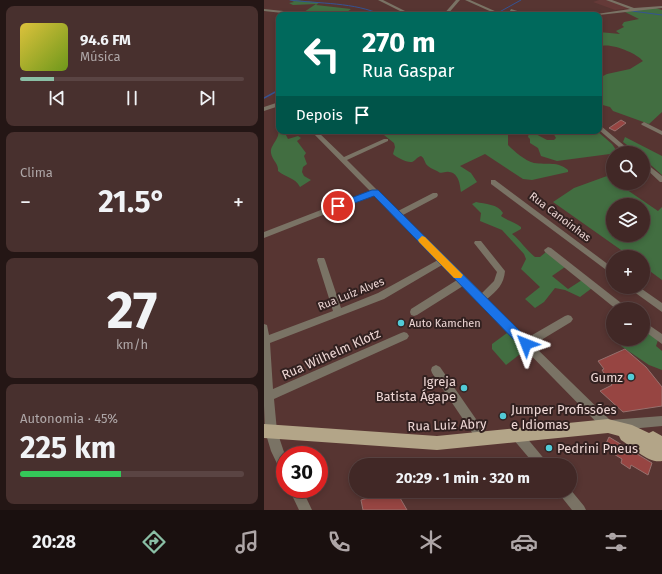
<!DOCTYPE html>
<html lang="pt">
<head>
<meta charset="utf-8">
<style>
  body { margin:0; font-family:"Fira Sans",sans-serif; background:#48302e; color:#f1f3f6; height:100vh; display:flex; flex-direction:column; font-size:15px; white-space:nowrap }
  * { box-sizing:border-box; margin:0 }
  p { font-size:13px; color:#aea6a7 }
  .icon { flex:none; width:22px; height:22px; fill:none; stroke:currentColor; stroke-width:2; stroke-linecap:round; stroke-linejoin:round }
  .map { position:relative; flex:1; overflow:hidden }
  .side { display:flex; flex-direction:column; gap:6px; padding:6px; background:#241615; width:264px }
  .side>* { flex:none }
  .guide { position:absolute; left:12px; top:12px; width:326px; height:122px; border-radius:8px; box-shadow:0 2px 6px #0003,0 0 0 1px #5a4443; background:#00695c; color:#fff; overflow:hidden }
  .controls { position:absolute; left:342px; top:146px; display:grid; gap:8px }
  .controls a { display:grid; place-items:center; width:44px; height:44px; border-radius:50%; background:#412826; box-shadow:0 2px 6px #0003,0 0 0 1px #5a4443; font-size:20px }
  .speed { position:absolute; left:12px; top:446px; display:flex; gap:8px; font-size:20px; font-weight:700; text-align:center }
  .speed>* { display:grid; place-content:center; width:52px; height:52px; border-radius:50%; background:#412826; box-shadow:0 2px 6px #0003,0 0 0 1px #5a4443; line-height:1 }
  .speed .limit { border:6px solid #d22; background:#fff; color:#111 }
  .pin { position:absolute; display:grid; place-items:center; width:34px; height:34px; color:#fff; margin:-17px; border:2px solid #fff; border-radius:50%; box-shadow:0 1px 4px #0007 }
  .me { position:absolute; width:44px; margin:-22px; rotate:315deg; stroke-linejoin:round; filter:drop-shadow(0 0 3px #0008) }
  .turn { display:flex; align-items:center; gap:14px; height:84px; padding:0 20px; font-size:18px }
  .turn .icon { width:52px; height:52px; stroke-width:2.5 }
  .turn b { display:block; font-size:28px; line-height:34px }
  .then { display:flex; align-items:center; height:38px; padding:0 20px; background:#0003; gap:8px; font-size:15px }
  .big { font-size:30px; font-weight:700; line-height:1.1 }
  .side .widget { flex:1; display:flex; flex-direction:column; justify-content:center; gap:6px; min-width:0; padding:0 14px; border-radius:8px; background:#48302e }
  .side .dial { align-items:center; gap:0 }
  .dial b { font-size:52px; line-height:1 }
  .song { display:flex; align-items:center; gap:12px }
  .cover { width:48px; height:48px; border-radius:6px; background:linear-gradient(135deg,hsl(50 70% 55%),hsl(80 70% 35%)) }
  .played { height:4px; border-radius:2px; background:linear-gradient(90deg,#8abfa5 15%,#5a4443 15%) }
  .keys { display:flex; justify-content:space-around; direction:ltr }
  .heat { display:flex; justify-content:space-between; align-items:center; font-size:22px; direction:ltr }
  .charge { height:6px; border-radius:3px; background:linear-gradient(90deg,#34c759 45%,#5a4443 0) }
  .trip { position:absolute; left:85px; top:458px; width:228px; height:40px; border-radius:20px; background:#412826; box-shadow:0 2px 6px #0003,0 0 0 1px #5a4443; font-weight:700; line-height:40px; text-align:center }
  .tabs { display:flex; height:64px; justify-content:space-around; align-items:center; background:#1a100f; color:#aea6a7 }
  .tabs .icon { width:28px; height:28px }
  .tabs .selected { color:#8abfa5 }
  .tabs b { font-size:18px; color:#f1f3f6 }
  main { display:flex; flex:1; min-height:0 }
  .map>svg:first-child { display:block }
  .built { fill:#653a38 }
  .green { fill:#426e41; fill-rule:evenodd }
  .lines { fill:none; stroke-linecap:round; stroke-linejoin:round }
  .stream-far1 { stroke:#355393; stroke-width:1 }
  .stream { stroke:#355393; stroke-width:1.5 }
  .building { fill:#974542; stroke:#97706d }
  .minor { fill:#7a7365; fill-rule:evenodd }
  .major { fill:#b3a588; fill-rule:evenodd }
  .route { fill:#1a73e8; stroke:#114b97 }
  .slow { fill:#f59e0b }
  .poi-dot { fill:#52cbd7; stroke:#322120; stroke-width:1.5 }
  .labels { text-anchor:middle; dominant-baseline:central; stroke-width:4; stroke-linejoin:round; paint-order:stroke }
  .street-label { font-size:11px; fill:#eed7d5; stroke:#322120 }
  .poi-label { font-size:11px; fill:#eed7d5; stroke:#322120; text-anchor:start }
  .near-street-label { font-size:13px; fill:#eed7d5; stroke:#322120 }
  .near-poi-label { font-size:13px; fill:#eed7d5; stroke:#322120; text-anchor:end }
</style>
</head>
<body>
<main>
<section class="side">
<div class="widget">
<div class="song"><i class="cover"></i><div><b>94.6 FM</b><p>Música</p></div></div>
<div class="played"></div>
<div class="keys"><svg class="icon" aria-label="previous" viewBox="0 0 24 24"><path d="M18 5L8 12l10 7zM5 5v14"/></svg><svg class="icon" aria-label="pause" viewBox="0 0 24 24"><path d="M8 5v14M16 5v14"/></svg><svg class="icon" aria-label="next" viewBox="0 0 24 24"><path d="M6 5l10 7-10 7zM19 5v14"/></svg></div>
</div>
<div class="widget"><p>Clima</p>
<div class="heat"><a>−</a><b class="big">21.5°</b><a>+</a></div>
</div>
<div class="widget dial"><b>27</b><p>km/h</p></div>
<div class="widget"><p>Autonomia · 45%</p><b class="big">225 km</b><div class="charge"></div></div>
</section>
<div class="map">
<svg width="398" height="510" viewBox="0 0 398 510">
  <rect width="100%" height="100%" fill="#573532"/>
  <polygon class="built" points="335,0 343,0 368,8 351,10 329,2"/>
  <g class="green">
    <path d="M26,0C38,0 44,2 56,2L52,5L87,9L79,15L40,12L52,4L29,5L25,3L30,2Z"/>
    <path d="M392,8L398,10V112L385,124L349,111L346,107L335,104V78L343,74L366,69L379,61C373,53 344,41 335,47V32L356,34L352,31L360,27L358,25L360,22L375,19L359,11Z"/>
    <path d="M15,129V131H20L24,139L34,136L37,138L33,141L42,153L40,156L43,164L39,167L38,172L40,176L47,180L36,187C31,177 22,178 14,171C15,164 8,160 7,153C6,147 11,143 13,138C15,135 14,132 15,129Z"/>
    <path d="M115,131H244V145C251,152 260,160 270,163C283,165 294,161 304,170V172L268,180L259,179L221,154L196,166L207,173L213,182L197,192C196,185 195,173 185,172C180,171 178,175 173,171C169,169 164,167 162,164C160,160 160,158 157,156C153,157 151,161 148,162C143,163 132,157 129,154L131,147L130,143Z"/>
    <polygon points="288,131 333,131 348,144 352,150 346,154 293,161 277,156 274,148 266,143 266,139 264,137 265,133 268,132 283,140 290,140 292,138"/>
    <polygon points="361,137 398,156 398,175 379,158 379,153 374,153 359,142"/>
    <path d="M343,176L349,180V183H353L394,211L398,207V280L379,266V257H367L289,202L310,188ZM349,205H379V235H349Z"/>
    <path d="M212,202C221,204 234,204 239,213L237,216C244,221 250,222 257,227V229L248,234C257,241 262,250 271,257H276L282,252L301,267L288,276L304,289L318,280L328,288L316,297L301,290L291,288L280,302L271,308L261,299L276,287L257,269L262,259L260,254L238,230L216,221L217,213L208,204Z"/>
    <polygon points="382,330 394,340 392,346 398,351 398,370 385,365 357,346 357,339 379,339 379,333"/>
    <polygon points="243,333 260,351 242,365 228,349 228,344"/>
  </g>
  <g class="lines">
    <g class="stream-far1">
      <path d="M26,0C56,4 90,2 118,15"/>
      <polyline points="368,11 398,15"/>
      <polyline points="230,15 257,0"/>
    </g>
    <polyline class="stream" points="0,98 15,90"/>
  </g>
  <g class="building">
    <polygon points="357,120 362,123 351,131 345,128"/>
    <polygon points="361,349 382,367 398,387 398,406 359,412 336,391 348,385 338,370 340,369 334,361"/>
    <polygon points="345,437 388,463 384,475 367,465 366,469 357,463 358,459 340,448"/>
    <polygon points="112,491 132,491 143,510 99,510 97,500 113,495"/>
  </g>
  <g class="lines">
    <g class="minor">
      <polygon points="114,0 119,0 149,15 144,15"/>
      <polygon points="192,0 196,0 183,15 179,15"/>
      <polygon points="201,0 206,0 233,12 230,13"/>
      <polygon points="342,0 348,0 370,8 398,6 398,8 335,15 326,15 366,9"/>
      <polygon points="0,9 48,14 50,15 37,15 0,11"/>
      <polygon points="247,9 263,14 264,15 258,15 246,11"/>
      <polygon points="15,102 15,106 0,111 0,107"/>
      <polygon points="380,122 398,131 398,135 378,125 377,124"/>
      <polygon points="335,125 337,126 369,153 362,153 335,130"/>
      <path d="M47,131H53L80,157L120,139H124V141L83,160L134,211L169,193H173L174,195L173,197L139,215L218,293L230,281L233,272L210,243L211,241H217L241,271C240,284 233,291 223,299L263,338L301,316L304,315L307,316L309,319L307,322L269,345L346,420L398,416V426L344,431L340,430L199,286L153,315L150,316L147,315L146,312L147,309L193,280L178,265L120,299L6,343L9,389L137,333L140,332L143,333L145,336L143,339L10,399L13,431L21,455V474L17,472L7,451L1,431L0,406V324L3,325L5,335L69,311L53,260L54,258H60L61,260L77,308L114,293L174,260L110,195L0,238V232L106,191Z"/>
      <polygon points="379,161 398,176 398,182 396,182 379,166"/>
      <polygon points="227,180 231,180 349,268 349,275 227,184"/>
      <polygon points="284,247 287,248 361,306 362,309 352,309 281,252 280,250"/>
      <polygon points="365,287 375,287 398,303 398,312 366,289"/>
      <polygon points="379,321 398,334 398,344 379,330"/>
      <polygon points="172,365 176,367 223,435 225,439 223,443 219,445 215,443 168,373 167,370 168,367"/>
      <polygon points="253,429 257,431 282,461 284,465 271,465 249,439 247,435 249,431"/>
      <polygon points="25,489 38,489 48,510 35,510"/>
      <polygon points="306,489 320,506 322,510 308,510 296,495 294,491 306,491"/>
    </g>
    <path class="major" d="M344,419L368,425L385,433L389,431L398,436V461C385,464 368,447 357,440L355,436L344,433L173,450L0,438V424L173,436Z"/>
  </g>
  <polygon class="route" points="108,190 114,190 266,341 268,344 266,348 262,349 258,348 110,196 74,209 70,206 71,204"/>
  <polygon class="slow" points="158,236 161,237 199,275 197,278 190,278 155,242 154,240"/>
  <g class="poi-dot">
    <circle cx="137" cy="323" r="4"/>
    <circle cx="367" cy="377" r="4"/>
    <circle cx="200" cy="388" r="4"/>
    <circle cx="239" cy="416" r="4"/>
    <circle cx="285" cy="448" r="4"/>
  </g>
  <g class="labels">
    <g class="street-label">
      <text transform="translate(296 217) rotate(37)">Rua Canoinhas</text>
      <text transform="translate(87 294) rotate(-22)">Rua Luiz Alves</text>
    </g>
    <g class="poi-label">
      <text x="145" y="323">Auto Kamchen</text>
    </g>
    <g class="near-street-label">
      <text transform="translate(67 354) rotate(-24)">Rua Wilhelm Klotz</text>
      <text transform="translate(183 425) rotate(-2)">Rua Luiz Abry</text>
    </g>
    <g class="near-poi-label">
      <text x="359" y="377">Gumz</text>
      <text x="192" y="381">Igreja<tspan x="192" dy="15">Batista Ágape</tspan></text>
      <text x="247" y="409" text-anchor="start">Jumper Profissões<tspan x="247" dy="15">e Idiomas</tspan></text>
      <text x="293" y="448" text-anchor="start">Pedrini Pneus</text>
    </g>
  </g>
</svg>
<div class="controls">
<a><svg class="icon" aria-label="search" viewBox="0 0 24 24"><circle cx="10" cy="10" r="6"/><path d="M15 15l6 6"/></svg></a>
<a><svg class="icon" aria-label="layers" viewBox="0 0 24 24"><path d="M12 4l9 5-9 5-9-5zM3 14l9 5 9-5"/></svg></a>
<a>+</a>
<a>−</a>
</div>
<div class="speed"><div class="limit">30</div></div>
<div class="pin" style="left:74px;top:206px;background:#d93025"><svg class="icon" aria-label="arrive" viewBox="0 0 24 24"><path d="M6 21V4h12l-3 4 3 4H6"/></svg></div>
<svg class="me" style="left:262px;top:344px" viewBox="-20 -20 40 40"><path d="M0-17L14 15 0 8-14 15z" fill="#1a73e8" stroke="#fff" stroke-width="4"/></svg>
<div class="trip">20:29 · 1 min · 320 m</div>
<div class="guide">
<div class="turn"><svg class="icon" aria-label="left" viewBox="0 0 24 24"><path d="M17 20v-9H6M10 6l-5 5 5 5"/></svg><div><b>270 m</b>Rua Gaspar</div></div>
<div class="then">Depois<svg class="icon" aria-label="arrive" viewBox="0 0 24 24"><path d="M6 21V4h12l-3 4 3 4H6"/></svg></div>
</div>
</div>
</main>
<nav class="tabs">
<b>20:28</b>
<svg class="icon selected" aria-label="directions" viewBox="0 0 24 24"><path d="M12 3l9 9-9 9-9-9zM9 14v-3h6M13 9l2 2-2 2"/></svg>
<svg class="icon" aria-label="music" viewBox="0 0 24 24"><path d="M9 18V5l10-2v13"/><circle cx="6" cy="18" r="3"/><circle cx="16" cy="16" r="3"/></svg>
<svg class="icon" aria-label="phone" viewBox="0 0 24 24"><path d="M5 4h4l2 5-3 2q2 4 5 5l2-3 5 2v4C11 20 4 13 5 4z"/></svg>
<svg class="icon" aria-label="climate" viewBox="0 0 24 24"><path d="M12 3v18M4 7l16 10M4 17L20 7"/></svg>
<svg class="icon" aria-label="car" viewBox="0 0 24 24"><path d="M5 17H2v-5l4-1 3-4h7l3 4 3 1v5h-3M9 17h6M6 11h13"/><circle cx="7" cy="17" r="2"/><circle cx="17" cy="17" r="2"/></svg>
<svg class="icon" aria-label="filters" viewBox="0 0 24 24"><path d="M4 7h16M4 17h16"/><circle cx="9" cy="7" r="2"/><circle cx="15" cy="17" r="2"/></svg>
</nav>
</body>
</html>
